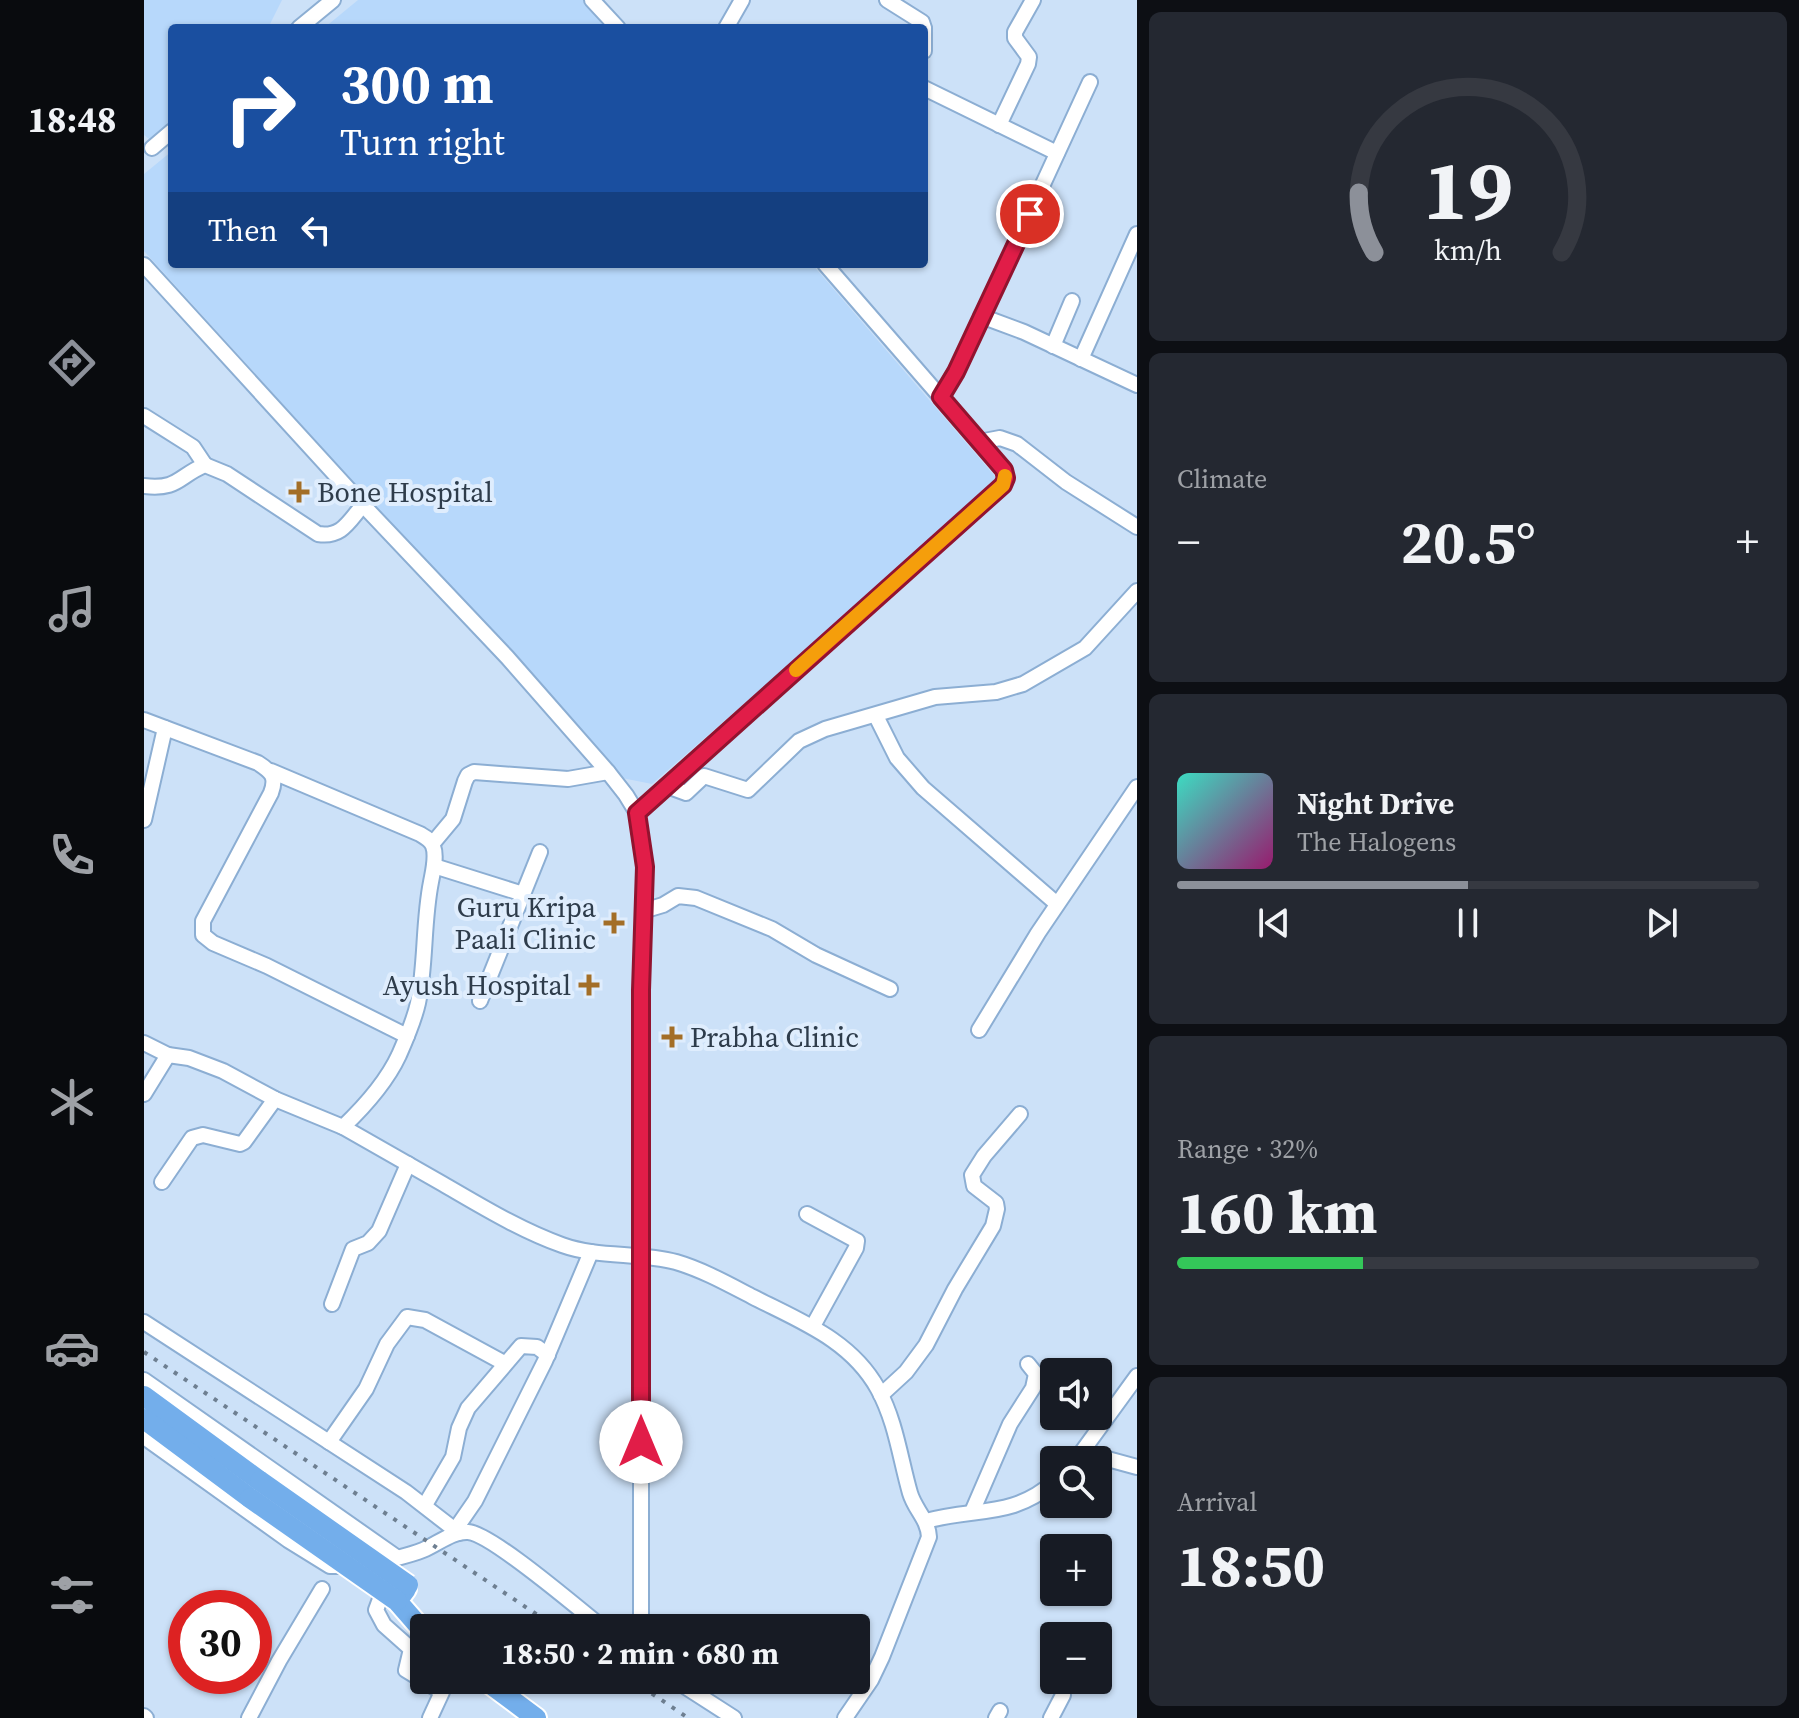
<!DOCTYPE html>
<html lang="en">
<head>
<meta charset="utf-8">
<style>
  body { margin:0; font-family:"Source Serif 4",serif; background:#242831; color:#f1f3f6; height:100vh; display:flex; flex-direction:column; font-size:30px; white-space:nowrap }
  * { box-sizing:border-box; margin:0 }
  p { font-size:26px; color:#9ea1a6 }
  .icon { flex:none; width:44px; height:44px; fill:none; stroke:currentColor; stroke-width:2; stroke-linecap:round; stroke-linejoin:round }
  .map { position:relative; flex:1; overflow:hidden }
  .side { display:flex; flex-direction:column; gap:12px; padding:12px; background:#0d0f14; width:662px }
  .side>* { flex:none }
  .top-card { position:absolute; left:24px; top:24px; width:760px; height:244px; border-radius:8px; box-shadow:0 2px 6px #0004; background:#1a4fa0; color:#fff; overflow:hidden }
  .tools { position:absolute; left:896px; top:1358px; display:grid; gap:16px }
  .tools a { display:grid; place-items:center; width:72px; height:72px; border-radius:8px; background:#171b24; box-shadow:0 2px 6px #0004; font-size:40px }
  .speed { position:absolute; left:24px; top:1590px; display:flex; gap:16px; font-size:40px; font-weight:700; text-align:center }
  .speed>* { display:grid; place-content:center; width:104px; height:104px; border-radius:50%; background:#171b24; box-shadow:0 2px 6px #0004; line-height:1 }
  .speed .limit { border:12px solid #d22; background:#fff; color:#111 }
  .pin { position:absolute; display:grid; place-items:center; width:68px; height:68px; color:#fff; margin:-34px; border:4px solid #fff; border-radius:50%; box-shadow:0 2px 8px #0007 }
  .me { position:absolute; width:88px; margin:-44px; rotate:0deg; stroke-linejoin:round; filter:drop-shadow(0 0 6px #0008) }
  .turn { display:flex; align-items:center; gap:28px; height:168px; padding:0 40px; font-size:36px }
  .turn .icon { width:104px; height:104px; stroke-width:2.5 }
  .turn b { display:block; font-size:56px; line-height:68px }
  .then { display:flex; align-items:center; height:76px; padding:0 40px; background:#0003; gap:16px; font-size:30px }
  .big { font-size:60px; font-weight:700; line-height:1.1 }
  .side .widget { flex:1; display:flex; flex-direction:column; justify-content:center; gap:12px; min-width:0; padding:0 28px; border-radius:12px; background:#242831 }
  .side .dial { align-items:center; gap:0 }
  .dial svg { height:208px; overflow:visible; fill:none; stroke:#363941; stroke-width:7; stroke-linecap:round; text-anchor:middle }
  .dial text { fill:#f1f3f6; stroke:none }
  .song { display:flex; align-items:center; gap:24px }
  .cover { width:96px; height:96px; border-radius:12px; background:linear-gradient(135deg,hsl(170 70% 55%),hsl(320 70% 35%)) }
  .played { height:8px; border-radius:4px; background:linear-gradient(90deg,#8c9099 50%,#363941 50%) }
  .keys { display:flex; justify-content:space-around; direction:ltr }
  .heat { display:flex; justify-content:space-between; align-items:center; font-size:44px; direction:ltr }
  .charge { height:12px; border-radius:6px; background:linear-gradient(90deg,#34c759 32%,#363941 0) }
  .trip { position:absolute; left:266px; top:1614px; width:460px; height:80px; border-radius:8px; background:#171b24; box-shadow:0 2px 6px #0004; font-weight:700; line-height:80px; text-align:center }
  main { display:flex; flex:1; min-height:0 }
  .tabs { display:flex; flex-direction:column; width:144px; justify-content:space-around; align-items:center; background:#090b0e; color:#9ea1a6 }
  .tabs .icon { width:56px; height:56px }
  .tabs .active { color:#8c9099 }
  .tabs b { font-size:36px; color:#f1f3f6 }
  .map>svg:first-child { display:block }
  .built { fill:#b7d8fb }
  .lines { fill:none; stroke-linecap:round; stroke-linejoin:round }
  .minor-casing { stroke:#8caed3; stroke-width:18 }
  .highway-casing { stroke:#fff; stroke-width:24 }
  .minor { stroke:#fff; stroke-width:14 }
  .highway { stroke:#73aeeb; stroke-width:20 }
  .rail { stroke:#6e7f91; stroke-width:4; stroke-dasharray:4 8; stroke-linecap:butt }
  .highway-bridge-casing { stroke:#fff; stroke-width:24; stroke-linecap:butt }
  .highway-bridge { stroke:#73aeeb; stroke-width:20 }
  .route-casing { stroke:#92132f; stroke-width:20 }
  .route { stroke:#e11d48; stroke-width:14 }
  .slow { stroke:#f59e0b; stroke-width:14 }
  .poi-dot { fill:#a36e27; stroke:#dfedfd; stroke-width:3 }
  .labels { text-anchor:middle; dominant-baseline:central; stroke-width:8; stroke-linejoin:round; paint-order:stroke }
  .poi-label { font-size:28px; fill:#2e3c4b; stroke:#dfedfd; text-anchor:start }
</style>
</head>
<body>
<main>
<nav class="tabs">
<b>18:48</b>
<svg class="icon active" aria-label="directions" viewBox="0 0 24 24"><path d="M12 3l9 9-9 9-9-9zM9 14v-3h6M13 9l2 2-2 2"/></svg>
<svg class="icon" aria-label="music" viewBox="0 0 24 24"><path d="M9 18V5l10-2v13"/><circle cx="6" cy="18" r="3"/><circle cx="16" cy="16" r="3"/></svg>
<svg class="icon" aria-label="phone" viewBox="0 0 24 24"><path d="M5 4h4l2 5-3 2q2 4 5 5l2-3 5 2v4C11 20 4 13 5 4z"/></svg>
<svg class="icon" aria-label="climate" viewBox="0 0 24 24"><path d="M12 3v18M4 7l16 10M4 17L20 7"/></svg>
<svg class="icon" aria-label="car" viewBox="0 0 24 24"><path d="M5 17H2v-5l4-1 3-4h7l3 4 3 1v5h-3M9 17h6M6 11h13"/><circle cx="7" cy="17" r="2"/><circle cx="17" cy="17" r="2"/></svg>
<svg class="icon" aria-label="filters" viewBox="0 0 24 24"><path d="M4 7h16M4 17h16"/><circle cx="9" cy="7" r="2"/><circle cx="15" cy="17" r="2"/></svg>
</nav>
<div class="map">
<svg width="993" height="1718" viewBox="0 0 993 1718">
  <rect width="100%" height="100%" fill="#cce1f8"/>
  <g class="built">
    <polygon points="0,0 138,0 124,28 28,28 28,127 9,142 0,135"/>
    <polygon points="214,0 441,0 465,28 180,28"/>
    <polygon points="28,151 28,264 668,264 855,481 508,784 478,778 0,251 0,174"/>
  </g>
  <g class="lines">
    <defs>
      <g id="minor">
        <polyline points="448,0 474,28"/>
        <polyline points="743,0 778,22 780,28"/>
        <polyline points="155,28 189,0"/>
        <polyline points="582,28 598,0"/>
        <polyline points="780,29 780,51"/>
        <polyline points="780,88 913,153"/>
        <polyline points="855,125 884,64 885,57 871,38 871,32 889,0"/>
        <polyline points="8,148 28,131"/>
        <polyline points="0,265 219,505 363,657 464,772 482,795 493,813 501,867 497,990 497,1628"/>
        <polyline points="837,316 880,332 993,385"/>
        <polyline points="909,346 928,301"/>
        <polyline points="937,359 993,234"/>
        <polyline points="797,397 818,360 946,82"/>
        <polyline points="0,416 49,447 61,465"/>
        <polyline points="835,442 856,438 873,444 922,482 993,527"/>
        <path d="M0,486C35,490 34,476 61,465L83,474L174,534C198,538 205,521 219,505"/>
        <polyline points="732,716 753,758 779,788 913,904"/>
        <path d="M0,720L114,763C128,772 133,777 127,793L59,921V935L69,943L123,966L263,1036"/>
        <path d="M127,771L276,834C281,837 287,840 289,846C293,856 289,871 287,882C279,922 282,964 274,1003C270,1021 262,1039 255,1055C242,1083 221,1106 199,1127C232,1146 266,1165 299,1184C337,1206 376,1230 418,1245C454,1258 495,1252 532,1262C559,1270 584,1284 609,1297C656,1321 707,1340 734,1389C752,1422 756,1458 766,1493C771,1510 784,1519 785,1537L738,1657L727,1680L701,1718"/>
        <polyline points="523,786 542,793 560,776 604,790 655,741 681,729 791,697 852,692 879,684 941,648 993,591"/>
        <polyline points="493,813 859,485 862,478 860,470 681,264"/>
        <polyline points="0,820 21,728"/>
        <polyline points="289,843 309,819 321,781 324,775 330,772 424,779 464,772"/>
        <polyline points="290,866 379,894"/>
        <polyline points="499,911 519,905 534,896 552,898 628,929 672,955 746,989"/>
        <polyline points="336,1001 396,852"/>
        <polyline points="835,1030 894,933 993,787"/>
        <polyline points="0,1043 24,1055 45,1058 79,1071 131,1099 199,1127"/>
        <polyline points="0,1094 24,1055"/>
        <polyline points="18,1182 48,1138 59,1135 96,1144 100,1142 131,1099"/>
        <polyline points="663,1214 713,1241 712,1248 669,1326"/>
        <polyline points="188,1304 209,1249 224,1243 235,1231 264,1164"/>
        <polyline points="0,1322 262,1492 315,1533"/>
        <polyline points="0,1380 251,1556"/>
        <polyline points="737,1395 762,1372 782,1345 811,1289 849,1226 853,1209 852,1203 830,1186 828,1175 840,1156 876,1114"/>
        <polyline points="0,1437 144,1540 186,1566 202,1566"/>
        <polyline points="185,1442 222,1389 243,1344 263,1317 281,1320 360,1363"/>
        <polyline points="938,1452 993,1467"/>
        <polyline points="932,1460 993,1376"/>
        <polyline points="281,1505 309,1457 315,1428 324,1408 377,1346 393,1347 404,1355"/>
        <polyline points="828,1512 866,1424 889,1388 892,1374 884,1364"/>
        <path d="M782,1521C832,1507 867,1519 910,1482"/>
        <polyline points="311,1530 331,1501 401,1361 447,1252"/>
        <path d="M226,1566C244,1559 262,1557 279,1550C294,1544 308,1531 324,1532C347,1533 436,1610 459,1628"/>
        <polyline points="242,1583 232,1610 240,1625 267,1649 262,1670 298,1692 286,1718"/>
        <polyline points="531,1680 590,1718"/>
        <polyline points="0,1716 2,1718"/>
        <polyline points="105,1718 135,1661 178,1589"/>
        <polyline points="852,1718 856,1711"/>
        <polyline points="907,1718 919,1695"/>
      </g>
      <g id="highway">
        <polyline points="0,1396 116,1481"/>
        <polyline points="0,1419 106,1498"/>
        <polyline points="262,1589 253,1601 280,1632"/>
        <polyline points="341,1680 392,1718"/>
      </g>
    </defs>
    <use href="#minor" class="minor-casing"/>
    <use href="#highway" class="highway-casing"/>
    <use href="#minor" class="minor"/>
    <use href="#highway" class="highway"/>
    <g class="rail">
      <polyline points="0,1352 413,1628"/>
      <polyline points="488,1680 544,1718"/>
    </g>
    <defs>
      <g id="highway-bridge">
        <polyline points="116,1481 264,1585"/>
        <polyline points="106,1498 253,1601"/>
      </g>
    </defs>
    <use href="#highway-bridge" class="highway-bridge-casing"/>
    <use href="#highway-bridge" class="highway-bridge"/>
  </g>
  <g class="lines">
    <defs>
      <polyline id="route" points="497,1442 497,990 501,867 493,813 859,485 862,478 860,470 797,397 812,372 886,214"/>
    </defs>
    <use href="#route" class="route-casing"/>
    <use href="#route" class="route"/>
    <polyline class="slow" points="652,670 859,485 861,476"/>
  </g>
  <g class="poi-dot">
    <path d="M151 480h8v8h8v8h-8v8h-8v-8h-8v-8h8z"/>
    <path d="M466 911h8v8h8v8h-8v8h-8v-8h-8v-8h8z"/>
    <path d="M441 973h8v8h8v8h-8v8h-8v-8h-8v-8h8z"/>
    <path d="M524 1025h8v8h8v8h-8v8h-8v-8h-8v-8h8z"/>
  </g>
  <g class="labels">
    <g class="poi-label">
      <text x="173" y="492">Bone Hospital</text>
      <text x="452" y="907" text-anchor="end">Guru Kripa<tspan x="452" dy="32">Paali Clinic</tspan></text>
      <text x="427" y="985" text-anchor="end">Ayush Hospital</text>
      <text x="546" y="1037">Prabha Clinic</text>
    </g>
  </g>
</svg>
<div class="tools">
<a><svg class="icon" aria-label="sound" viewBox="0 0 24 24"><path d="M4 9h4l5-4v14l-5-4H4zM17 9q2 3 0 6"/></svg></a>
<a><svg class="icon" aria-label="search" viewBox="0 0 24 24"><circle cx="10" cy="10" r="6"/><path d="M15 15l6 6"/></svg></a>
<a>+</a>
<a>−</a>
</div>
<div class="speed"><div class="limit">30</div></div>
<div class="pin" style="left:886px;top:214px;background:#d93025"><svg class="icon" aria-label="arrive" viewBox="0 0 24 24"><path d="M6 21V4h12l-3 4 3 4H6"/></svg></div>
<svg class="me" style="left:497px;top:1442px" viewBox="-20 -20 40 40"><circle r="19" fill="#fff"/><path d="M0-13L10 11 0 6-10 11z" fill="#e11d48"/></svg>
<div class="trip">18:50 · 2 min · 680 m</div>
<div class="top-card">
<div class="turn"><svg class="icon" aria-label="right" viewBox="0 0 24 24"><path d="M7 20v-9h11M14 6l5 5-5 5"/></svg><div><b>300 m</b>Turn right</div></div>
<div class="then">Then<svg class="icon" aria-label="left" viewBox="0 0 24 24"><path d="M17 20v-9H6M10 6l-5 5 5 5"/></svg></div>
</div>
</div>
<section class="side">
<div class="widget dial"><svg viewBox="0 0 100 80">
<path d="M14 69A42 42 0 1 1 86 69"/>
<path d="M14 69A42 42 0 0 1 8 46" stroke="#8c9099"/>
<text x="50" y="56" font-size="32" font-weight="700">19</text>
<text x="50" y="72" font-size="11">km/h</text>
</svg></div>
<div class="widget"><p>Climate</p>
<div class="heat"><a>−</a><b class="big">20.5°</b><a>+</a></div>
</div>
<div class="widget">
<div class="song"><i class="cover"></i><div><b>Night Drive</b><p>The Halogens</p></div></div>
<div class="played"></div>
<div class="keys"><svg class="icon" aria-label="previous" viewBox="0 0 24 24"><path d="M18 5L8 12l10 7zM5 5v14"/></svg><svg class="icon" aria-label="pause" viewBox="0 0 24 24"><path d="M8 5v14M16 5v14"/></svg><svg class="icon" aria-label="next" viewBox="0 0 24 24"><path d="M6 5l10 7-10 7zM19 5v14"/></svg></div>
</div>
<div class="widget"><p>Range · 32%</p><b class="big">160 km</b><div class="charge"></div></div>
<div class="widget"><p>Arrival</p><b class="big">18:50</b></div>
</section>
</main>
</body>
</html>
